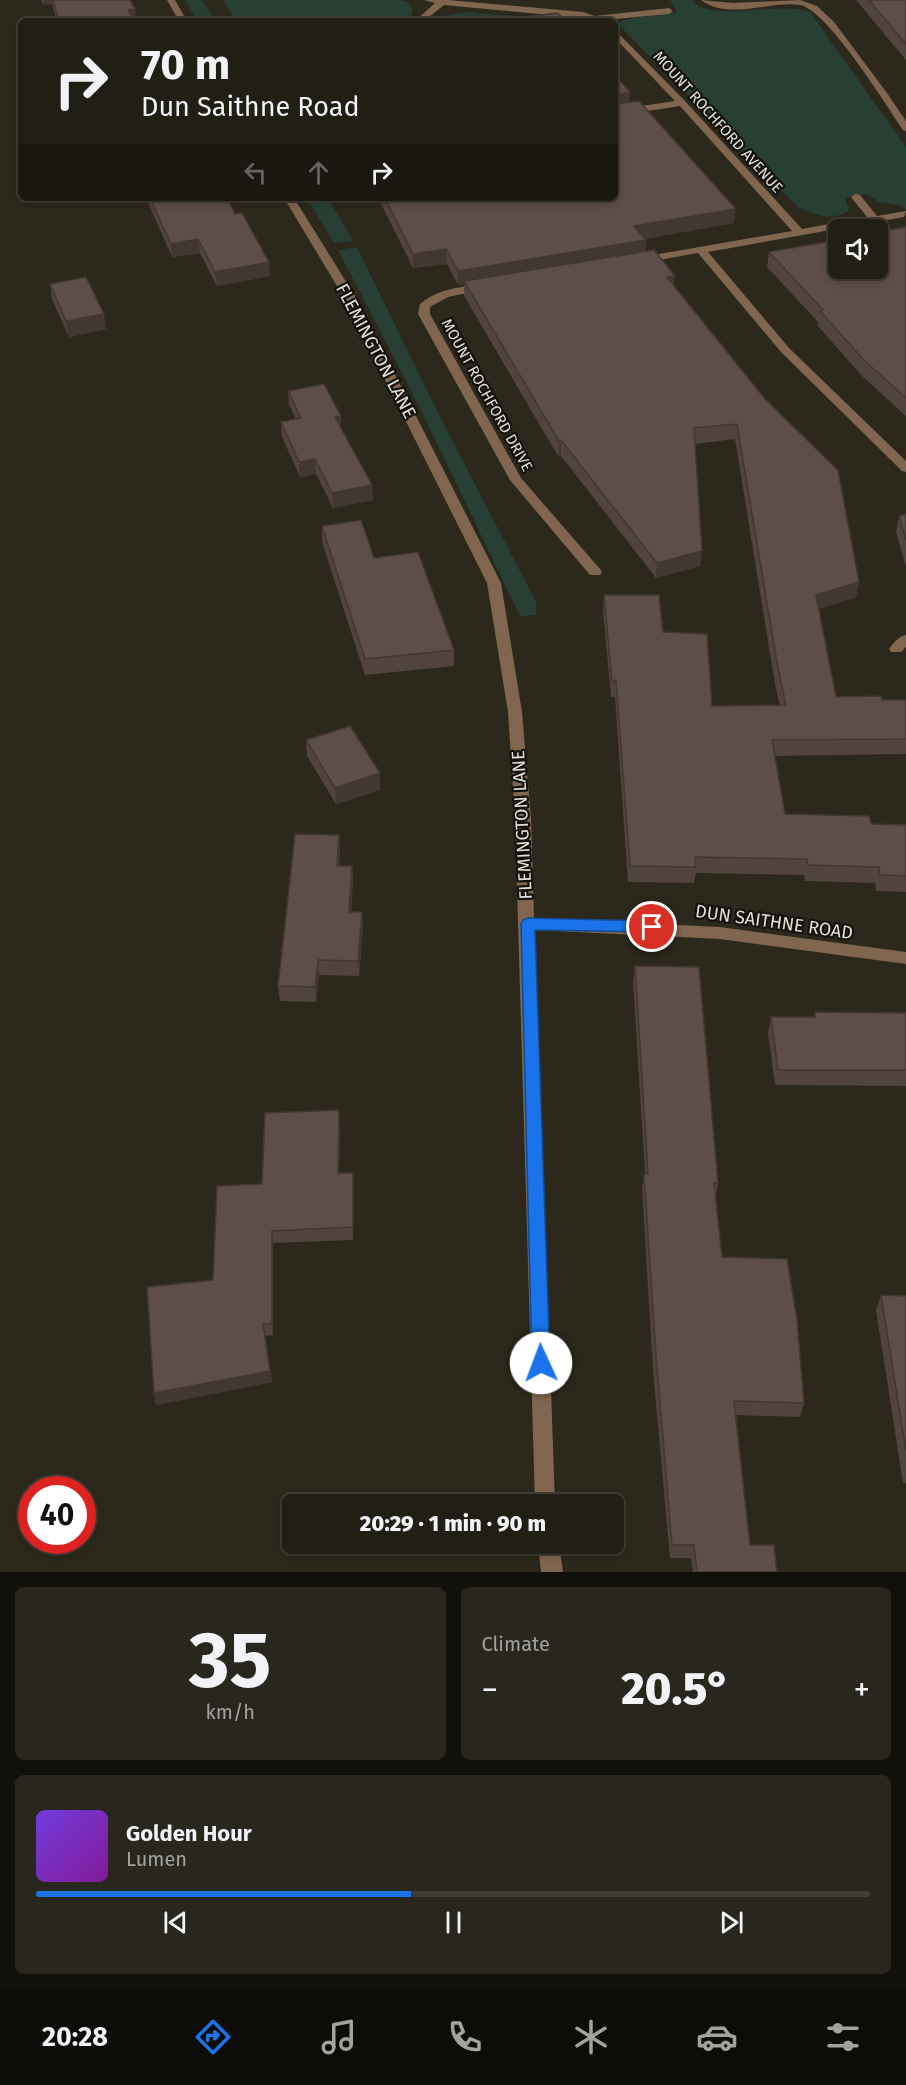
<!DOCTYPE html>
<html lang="en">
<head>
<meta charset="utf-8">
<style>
  body { margin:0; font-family:"Fira Sans",sans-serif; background:#29271d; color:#f1f3f6; height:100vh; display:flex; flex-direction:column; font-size:22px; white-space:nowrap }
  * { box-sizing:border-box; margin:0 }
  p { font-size:20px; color:#a2a2a0 }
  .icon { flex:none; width:33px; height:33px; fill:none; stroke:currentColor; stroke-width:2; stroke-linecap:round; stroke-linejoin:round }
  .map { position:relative; height:1572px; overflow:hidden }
  .side { display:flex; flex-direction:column; gap:15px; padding:15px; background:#12100b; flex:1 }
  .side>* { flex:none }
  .top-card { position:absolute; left:18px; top:18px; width:600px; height:183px; border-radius:9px; box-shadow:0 3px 9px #0003,0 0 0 2px #3e3c34; background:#211e14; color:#f1f3f6; overflow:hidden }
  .controls { position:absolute; left:828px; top:219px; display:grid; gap:12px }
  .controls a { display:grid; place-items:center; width:60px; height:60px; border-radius:9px; background:#211e14; box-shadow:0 3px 9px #0003,0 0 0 2px #3e3c34; font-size:30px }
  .speed { position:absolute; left:18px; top:1476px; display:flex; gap:12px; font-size:30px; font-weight:700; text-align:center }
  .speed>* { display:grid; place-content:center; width:78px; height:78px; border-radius:50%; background:#211e14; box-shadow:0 3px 9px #0003,0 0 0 2px #3e3c34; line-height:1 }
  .speed .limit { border:9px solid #d22; background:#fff; color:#111 }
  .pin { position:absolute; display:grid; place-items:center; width:51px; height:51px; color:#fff; margin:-26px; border:3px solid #fff; border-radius:50%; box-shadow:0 2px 6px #0007 }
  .me { position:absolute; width:66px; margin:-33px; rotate:358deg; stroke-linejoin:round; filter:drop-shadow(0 0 4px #0008) }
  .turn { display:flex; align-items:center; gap:21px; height:126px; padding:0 24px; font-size:27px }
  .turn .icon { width:78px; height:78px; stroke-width:2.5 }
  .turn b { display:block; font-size:42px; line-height:51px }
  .lanes { display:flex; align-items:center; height:57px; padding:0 24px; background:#0003; justify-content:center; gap:30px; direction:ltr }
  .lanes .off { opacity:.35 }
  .big { font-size:45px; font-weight:800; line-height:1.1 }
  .side .tile { flex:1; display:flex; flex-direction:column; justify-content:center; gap:9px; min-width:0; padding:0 21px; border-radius:9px; background:#29271d }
  .side .dial { align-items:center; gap:0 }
  .dial b { font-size:78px; line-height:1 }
  .song { display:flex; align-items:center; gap:18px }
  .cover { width:72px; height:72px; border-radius:9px; background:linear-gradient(135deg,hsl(260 70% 55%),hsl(290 70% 35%)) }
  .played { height:6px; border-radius:3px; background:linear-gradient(90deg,#1a73e8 45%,#3e3c34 45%) }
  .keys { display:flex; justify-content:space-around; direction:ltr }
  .heat { display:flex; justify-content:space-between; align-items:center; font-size:33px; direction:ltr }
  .side .tiles { flex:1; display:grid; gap:15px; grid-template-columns:1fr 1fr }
  .tile:last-child { grid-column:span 2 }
  .trip { position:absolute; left:282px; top:1494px; width:342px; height:60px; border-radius:9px; background:#211e14; box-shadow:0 3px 9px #0003,0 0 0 2px #3e3c34; font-weight:800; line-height:60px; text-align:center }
  .dock { display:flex; height:96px; justify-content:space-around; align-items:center; background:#0d0c08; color:#a2a2a0 }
  .dock .icon { width:42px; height:42px }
  .dock .on { color:#1a73e8 }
  .dock b { font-size:27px; color:#f1f3f6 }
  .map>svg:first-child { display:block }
  .green { fill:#283f34 }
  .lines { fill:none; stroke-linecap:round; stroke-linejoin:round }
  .minor { fill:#80664e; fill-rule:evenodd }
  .wall { fill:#51433e }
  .shaded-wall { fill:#423732 }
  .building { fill:#5e4e48; stroke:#423732; stroke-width:1.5 }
  .route { fill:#1a73e8; stroke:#114b97; stroke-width:1.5 }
  .labels { text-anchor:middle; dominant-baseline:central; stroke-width:4.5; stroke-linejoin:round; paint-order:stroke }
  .far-street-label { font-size:15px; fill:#e1dfd6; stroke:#13110b }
  .street-label { font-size:18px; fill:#e1dfd6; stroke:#13110b }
</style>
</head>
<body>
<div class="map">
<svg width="906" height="1572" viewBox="0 0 906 1572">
  <rect width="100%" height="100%" fill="#2c281b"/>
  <g class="green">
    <polygon points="185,0 201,0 216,21 198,21"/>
    <polygon points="223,0 398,0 407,2 412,8 412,14 405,19 383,21 236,21"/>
    <path d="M670,0H692C711,24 779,0 810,12L906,147V210L902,206L879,202L866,194L845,198L849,210C833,223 814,214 798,207L621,27L619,23L623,20L677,12Z"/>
    <polygon points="464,12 559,19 442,21 439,17"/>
    <polygon points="307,198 328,198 353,241 334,243"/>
    <polygon points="357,247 436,409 536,602 536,615 520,616 419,406 338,250"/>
  </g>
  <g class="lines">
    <g class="minor">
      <polygon points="167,0 175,0 187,21 179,21"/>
      <polygon points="424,0 448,0 583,12 595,16 669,8 673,11 669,14 593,21 582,18 444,5 424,21 415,21 435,3"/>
      <path d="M701,0L733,3L800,0L817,6L834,22L887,93L906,121V131L903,130C885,103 829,13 801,5C770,0 729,21 701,0Z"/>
      <polygon points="615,30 685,101 802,229 867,217 851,197 856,194 860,195 877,216 906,211 904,217 708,252 789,348 906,461 906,472 902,471 781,352 698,253 642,263 637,260 642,257 792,231 680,106 615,116 615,110 675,101 615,38"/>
      <polygon points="284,198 294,198 355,296 501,583 522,712 531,818 534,918 720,927 906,952 906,964 720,939 535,930 555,1504 535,1504 515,818 508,712 487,583 343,296"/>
      <path d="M482,284L487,287L486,289L448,297L430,307V314L521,478L600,569L602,572L600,575H590L510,480L418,314L420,304C438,289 460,287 482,284Z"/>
      <path d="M906,635V647L901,652H891L889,649C893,643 899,636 906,635Z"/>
      <polygon points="538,1544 559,1544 563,1572 541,1572"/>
    </g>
  </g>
  <g class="wall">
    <polygon points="41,0 130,0 136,21 57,21 52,4 43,5"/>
    <polygon points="856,0 906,0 906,60"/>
    <polygon points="630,102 734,223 644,239 646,240 645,252 674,286 859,582 856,597 819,609 836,697 882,700 906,700 906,754 775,756 785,814 871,824 906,825 906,892 876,891 875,883 805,881 804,875 696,873 694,883 628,882 615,697 611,697 603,611 604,595 663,632 712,706 780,706 775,684 735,439 695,444 702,551 700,566 656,578 561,456 558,456 464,296 464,284 458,285 447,264 413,268 378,198 615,198"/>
    <polygon points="146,198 227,198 270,276 217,286 200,253 172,257"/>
    <polygon points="906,227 906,416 861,375 817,325 818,322 767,267 769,252"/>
    <polygon points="50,284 106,329 69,337 52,299"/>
    <polygon points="288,391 341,416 341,428 372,485 373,500 333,508 316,474 300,477 282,437 281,422 296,419 289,405"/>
    <polygon points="906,514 906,567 896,532 899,516"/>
    <polygon points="322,526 374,558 454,650 454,666 365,675 322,542"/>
    <polygon points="306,740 380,790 336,804 307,756"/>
    <polygon points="339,835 340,850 339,866 352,866 353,881 351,912 363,927 359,976 319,975 316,1002 280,1001 278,986"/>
    <polygon points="635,966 718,1183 716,1197 722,1257 804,1403 800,1417 736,1415 750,1545 777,1572 693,1572 691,1558 670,1558 653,1370 642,1189 644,1174 645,1174 633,982"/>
    <polygon points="815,1012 906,1013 906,1086 775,1085 768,1033 771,1017 814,1017"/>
    <polygon points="339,1110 340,1123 339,1173 353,1173 353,1240 273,1243 273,1335 265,1336 272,1382 156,1405 154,1393 213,1280"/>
    <polygon points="881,1295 906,1296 906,1483 903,1483 876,1310"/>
  </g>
  <g class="shaded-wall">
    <polygon points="43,0 52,0 52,4 43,5"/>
    <polygon points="135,9 136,21 129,21 128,10"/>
    <polygon points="630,92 629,106 615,108 615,95"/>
    <polygon points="736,209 734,223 633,241 634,226"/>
    <polygon points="198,239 200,253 172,257 171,244"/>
    <polygon points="646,240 645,255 464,281 464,284 458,285 458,271"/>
    <polygon points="446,249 447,264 413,268 413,254"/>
    <polygon points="269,262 270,276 217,286 215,272"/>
    <polygon points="675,276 673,291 667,277"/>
    <polygon points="104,314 106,329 69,337 66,321"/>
    <polygon points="341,416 341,431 335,417"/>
    <polygon points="561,440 561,456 558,456 559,441"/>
    <polygon points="315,459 316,474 300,477 299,462"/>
    <polygon points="372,485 373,500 333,508 332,493"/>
    <polygon points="702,551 700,566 656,578 657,563"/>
    <polygon points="859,582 856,597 813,611 816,595"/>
    <polygon points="380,773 380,790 336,804 335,788"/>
    <polygon points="339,835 340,850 338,881 337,866"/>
    <polygon points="352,866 353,881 349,927 349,912"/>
    <polygon points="362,912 363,927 359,976 358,961"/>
    <polygon points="318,960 319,975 316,1002 315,987"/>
    <polygon points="339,1110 340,1123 339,1186 338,1173"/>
    <polygon points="272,1231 273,1243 273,1335 272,1324"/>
    <polygon points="270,1371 272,1382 156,1405 154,1393"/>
  </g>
  <g class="building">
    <polygon points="53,0 130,0 135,9 128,10 134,21 59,21"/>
    <polygon points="869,0 906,0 906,44 901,38"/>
    <polygon points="558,13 565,21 492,21"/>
    <polygon points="615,75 630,92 615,95"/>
    <polygon points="639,101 736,209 634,226 646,240 458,271 446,249 413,254 385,198 615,198 615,104"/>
    <polygon points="150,198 227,198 235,214 242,213 269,262 215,272 198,239 171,244"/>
    <polygon points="906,227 906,398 864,360 820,311 823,310 769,252 838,240 838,268 878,268 878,232"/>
    <polygon points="654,250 675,276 667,277 765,399 838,470 859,582 816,595 836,697 881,696 882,700 906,700 906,739 772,740 785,814 869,816 871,824 906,825 906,876 880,875 879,867 808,865 807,859 695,857 696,867 630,866 616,681 612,681 604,595 659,595 663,632 707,634 712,706 786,705 778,668 737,424 694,428 702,551 657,563 561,440 559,441 464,281"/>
    <polygon points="86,277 104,314 66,321 50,284"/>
    <polygon points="324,384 341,416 335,417 372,485 332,493 315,459 299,462 281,422 301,418 288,391"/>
    <polygon points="906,514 906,540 899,516"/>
    <polygon points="361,520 374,558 418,552 454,650 365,659 322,526"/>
    <polygon points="350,726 380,773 335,788 306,740"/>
    <polygon points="295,834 339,835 337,866 352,866 349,912 362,912 358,961 318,960 315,987 278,986"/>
    <polygon points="635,966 699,967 718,1183 714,1183 722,1257 787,1259 797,1320 804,1403 734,1401 750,1545 774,1545 777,1572 697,1572 694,1545 672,1545 656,1356 644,1174 648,1174"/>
    <polygon points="815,1012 906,1013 906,1070 778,1070 771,1017 815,1017"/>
    <polygon points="339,1110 338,1173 353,1173 353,1227 272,1231 272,1324 263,1324 270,1371 154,1393 147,1287 213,1280 217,1186 262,1184 265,1113"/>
    <polygon points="881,1295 906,1296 906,1451"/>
  </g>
  <polygon class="route" points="528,918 652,921 657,923 659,927 657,931 652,932 535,930 550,1363 547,1369 541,1371 534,1369 532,1363 521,924 523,920"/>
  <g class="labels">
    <g class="far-street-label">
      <text transform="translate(718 122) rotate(48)">MOUNT ROCHFORD AVENUE</text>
      <text transform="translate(487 395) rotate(61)">MOUNT ROCHFORD DRIVE</text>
    </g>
    <g class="street-label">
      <text transform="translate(376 351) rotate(62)">FLEMINGTON LANE</text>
      <text transform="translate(522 825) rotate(-93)">FLEMINGTON LANE</text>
      <text transform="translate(774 922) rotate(8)">DUN SAITHNE ROAD</text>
    </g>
  </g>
</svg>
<div class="controls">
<a><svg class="icon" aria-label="sound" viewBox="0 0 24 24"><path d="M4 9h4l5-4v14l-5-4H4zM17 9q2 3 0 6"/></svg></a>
</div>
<div class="speed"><div class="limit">40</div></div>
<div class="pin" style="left:652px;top:927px;background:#d93025"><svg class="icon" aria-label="arrive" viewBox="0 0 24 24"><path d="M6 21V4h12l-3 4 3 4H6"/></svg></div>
<svg class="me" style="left:541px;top:1363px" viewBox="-20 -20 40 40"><circle r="19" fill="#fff"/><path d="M0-13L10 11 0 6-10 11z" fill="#1a73e8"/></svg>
<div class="trip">20:29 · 1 min · 90 m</div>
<div class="top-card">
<div class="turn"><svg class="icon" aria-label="right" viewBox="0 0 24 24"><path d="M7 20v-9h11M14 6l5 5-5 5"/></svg><div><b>70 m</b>Dun Saithne Road</div></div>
<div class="lanes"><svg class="icon off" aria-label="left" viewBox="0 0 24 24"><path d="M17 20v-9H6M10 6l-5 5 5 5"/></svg><svg class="icon off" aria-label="ahead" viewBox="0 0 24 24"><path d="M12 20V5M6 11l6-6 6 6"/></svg><svg class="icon" aria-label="right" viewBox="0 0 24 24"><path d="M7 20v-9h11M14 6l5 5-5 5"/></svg></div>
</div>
</div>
<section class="side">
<div class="tiles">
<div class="tile dial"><b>35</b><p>km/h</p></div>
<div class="tile"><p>Climate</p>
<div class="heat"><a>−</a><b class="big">20.5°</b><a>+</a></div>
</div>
<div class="tile">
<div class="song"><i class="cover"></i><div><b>Golden Hour</b><p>Lumen</p></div></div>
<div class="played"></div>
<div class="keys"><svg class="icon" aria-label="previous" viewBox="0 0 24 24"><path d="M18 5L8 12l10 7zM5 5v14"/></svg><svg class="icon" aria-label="pause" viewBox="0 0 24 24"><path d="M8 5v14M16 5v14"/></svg><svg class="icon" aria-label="next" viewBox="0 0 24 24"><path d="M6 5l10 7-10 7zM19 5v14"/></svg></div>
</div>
</div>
</section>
<nav class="dock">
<b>20:28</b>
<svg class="icon on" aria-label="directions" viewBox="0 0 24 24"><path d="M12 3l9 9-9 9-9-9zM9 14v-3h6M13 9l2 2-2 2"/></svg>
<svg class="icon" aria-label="music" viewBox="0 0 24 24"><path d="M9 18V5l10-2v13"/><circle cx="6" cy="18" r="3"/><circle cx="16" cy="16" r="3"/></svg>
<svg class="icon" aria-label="phone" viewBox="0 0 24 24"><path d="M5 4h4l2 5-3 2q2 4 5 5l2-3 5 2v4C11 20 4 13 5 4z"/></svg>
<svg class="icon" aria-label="climate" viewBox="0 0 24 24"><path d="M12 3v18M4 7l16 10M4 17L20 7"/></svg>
<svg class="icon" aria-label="car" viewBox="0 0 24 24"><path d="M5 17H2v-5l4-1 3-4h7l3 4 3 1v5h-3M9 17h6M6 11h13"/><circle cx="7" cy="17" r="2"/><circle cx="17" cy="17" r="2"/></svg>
<svg class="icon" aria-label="filters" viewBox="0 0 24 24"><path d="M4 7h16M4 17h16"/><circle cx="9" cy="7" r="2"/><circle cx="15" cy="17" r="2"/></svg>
</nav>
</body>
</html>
